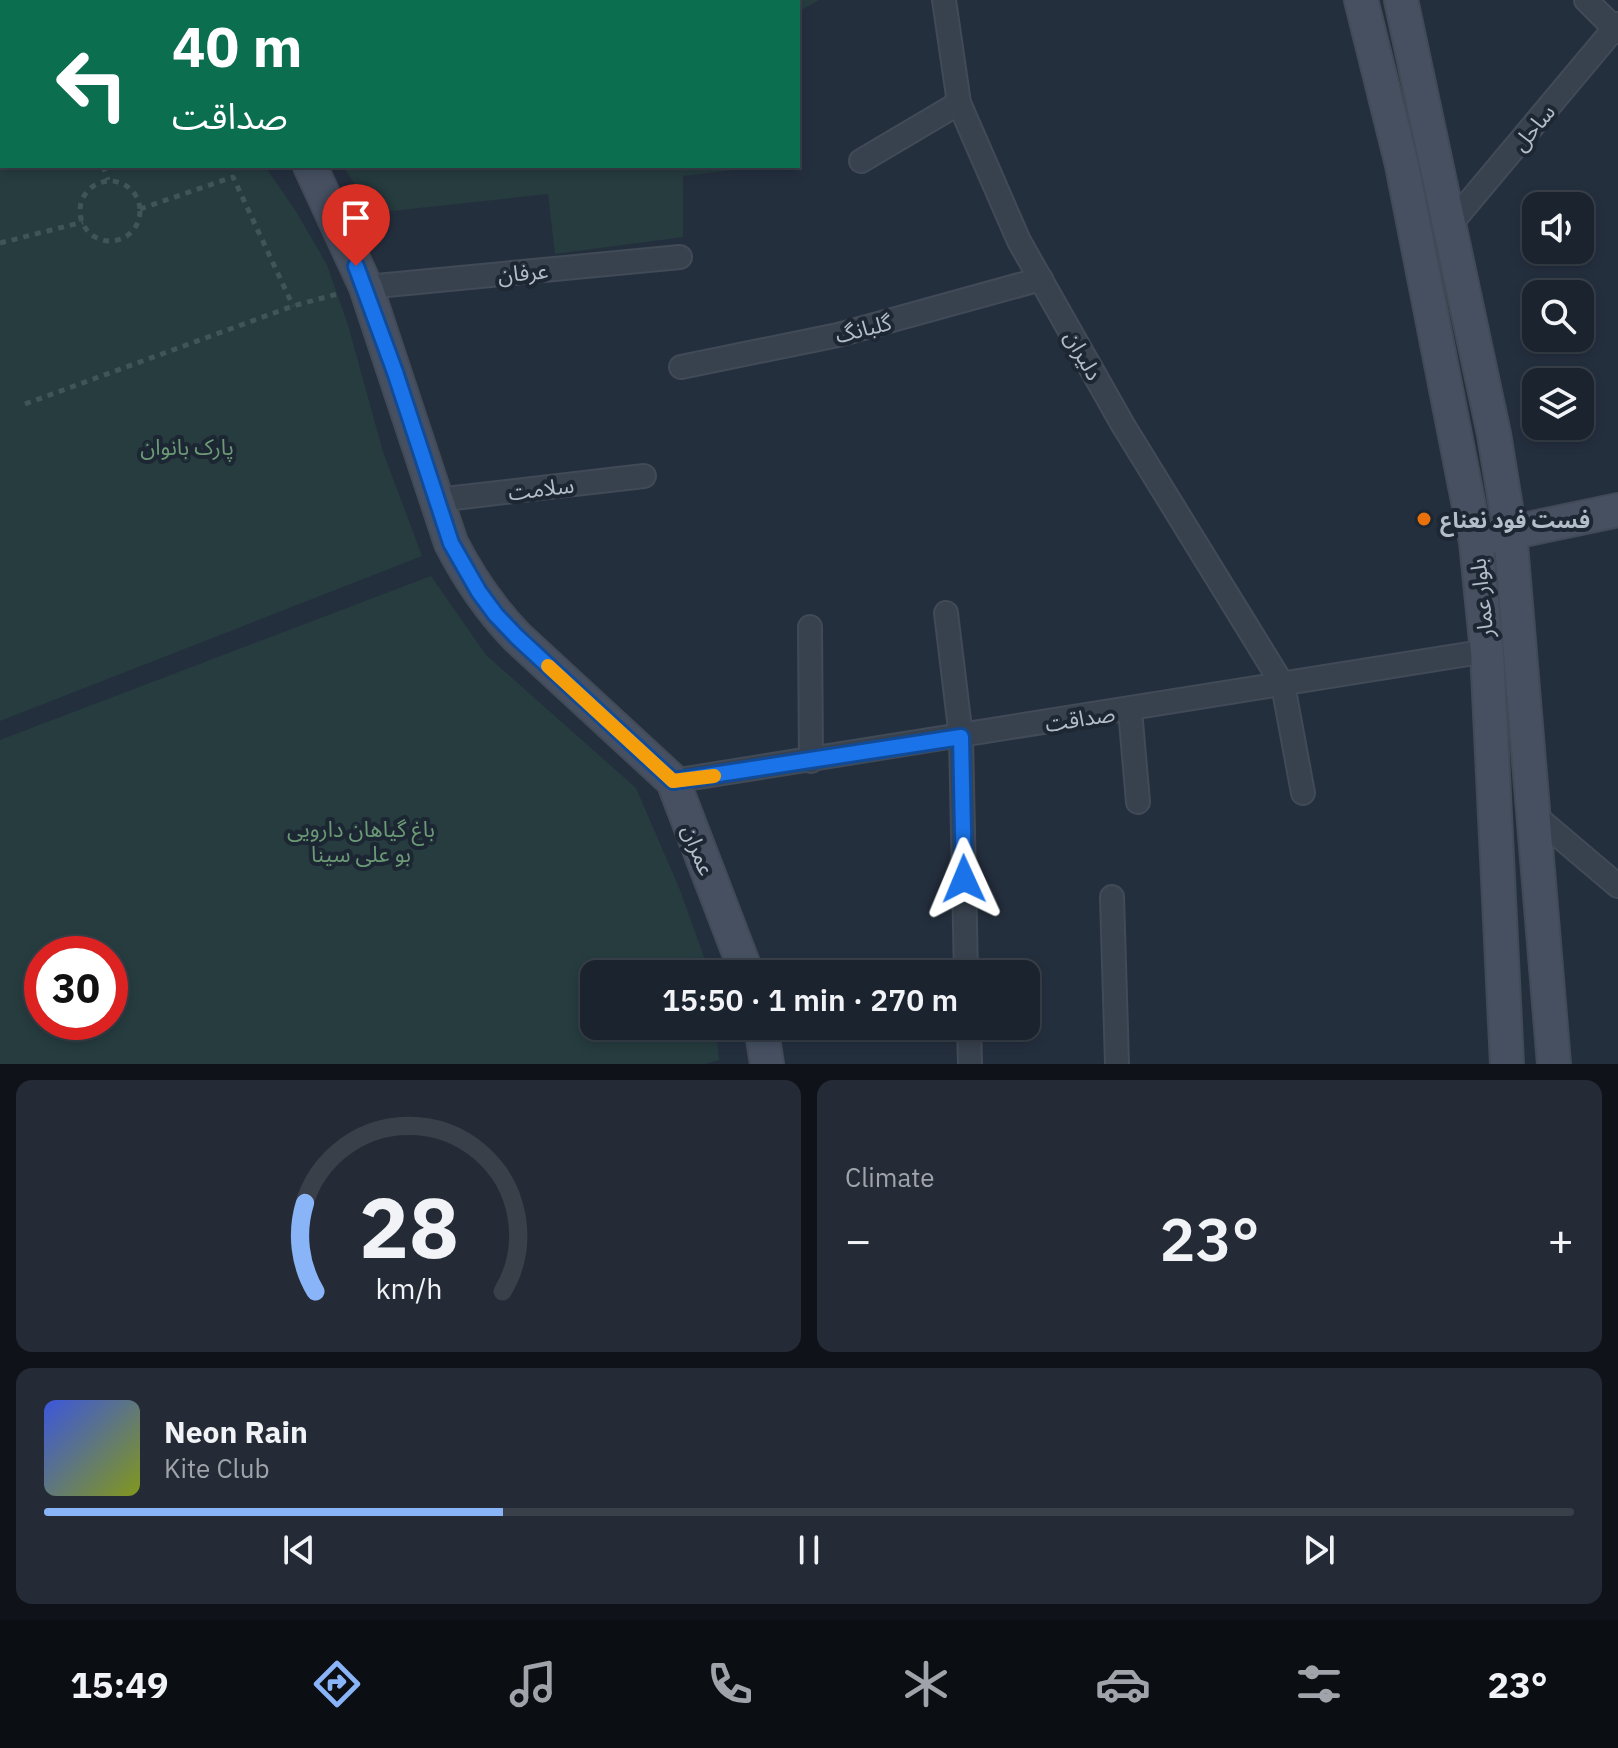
<!DOCTYPE html>
<html lang="en">
<head>
<meta charset="utf-8">
<style>
  body { margin:0; font-family:"IBM Plex Sans","Noto Sans Arabic",sans-serif; background:#242b36; color:#f1f3f6; height:100vh; display:flex; flex-direction:column; font-size:30px; white-space:nowrap }
  * { box-sizing:border-box; margin:0 }
  p { font-size:26px; color:#a0a4aa }
  .icon { flex:none; width:44px; height:44px; fill:none; stroke:currentColor; stroke-width:2; stroke-linecap:round; stroke-linejoin:round }
  .map { position:relative; height:1064px; overflow:hidden }
  .panel { display:flex; flex-direction:column; gap:16px; padding:16px; background:#0f1319; flex:1 }
  .panel>* { flex:none }
  .top-card { position:absolute; left:0px; top:0px; width:800px; height:168px; box-shadow:0 4px 12px #0003,0 0 0 2px #39404a; background:#0b6e4f; color:#fff; overflow:hidden }
  .fabs { position:absolute; left:1522px; top:192px; display:grid; gap:16px }
  .fabs a { display:grid; place-items:center; width:72px; height:72px; border-radius:16px; background:#1b232e; box-shadow:0 4px 12px #0003,0 0 0 2px #39404a; font-size:40px }
  .speed { position:absolute; left:24px; top:936px; display:flex; gap:16px; font-size:40px; font-weight:700; text-align:center }
  .speed>* { display:grid; place-content:center; width:104px; height:104px; border-radius:50%; background:#1b232e; box-shadow:0 4px 12px #0003,0 0 0 2px #39404a; line-height:1 }
  .speed .limit { border:12px solid #d22; background:#fff; color:#111 }
  .pin { position:absolute; display:grid; place-items:center; width:68px; height:68px; color:#fff; margin:-82px -34px; border-radius:50% 50% 50% 0; rotate:-45deg; box-shadow:0 0 8px #0007 }
  .pin .icon { rotate:45deg }
  .me { position:absolute; width:88px; margin:-44px; rotate:359deg; stroke-linejoin:round; filter:drop-shadow(0 0 6px #0008) }
  .turn { display:flex; align-items:center; gap:28px; height:168px; padding:0 40px; font-size:36px }
  .turn .icon { width:104px; height:104px; stroke-width:2.5 }
  .turn b { display:block; font-size:56px; line-height:68px }
  .big { font-size:60px; font-weight:600; line-height:1.1 }
  .panel .widget { flex:1; display:flex; flex-direction:column; justify-content:center; gap:12px; min-width:0; padding:0 28px; border-radius:16px; background:#242b36 }
  .panel .dial { align-items:center; gap:0 }
  .dial svg { height:208px; overflow:visible; fill:none; stroke:#39404a; stroke-width:7; stroke-linecap:round; text-anchor:middle }
  .dial text { fill:#f1f3f6; stroke:none }
  .song { display:flex; align-items:center; gap:24px }
  .cover { width:96px; height:96px; border-radius:12px; background:linear-gradient(135deg,hsl(230 70% 55%),hsl(70 70% 35%)) }
  .played { height:8px; border-radius:4px; background:linear-gradient(90deg,#8ab4f8 30%,#39404a 30%) }
  .keys { display:flex; justify-content:space-around; direction:ltr }
  .heat { display:flex; justify-content:space-between; align-items:center; font-size:44px; direction:ltr }
  .panel .tiles { flex:1; display:grid; gap:16px; grid-template-columns:1fr 1fr }
  .widget:last-child { grid-column:span 2 }
  .trip { position:absolute; left:580px; top:960px; width:460px; height:80px; border-radius:16px; background:#1b232e; box-shadow:0 4px 12px #0003,0 0 0 2px #39404a; font-weight:600; line-height:80px; text-align:center }
  .tabs { display:flex; height:128px; justify-content:space-around; align-items:center; background:#0b0e12; color:#a0a4aa }
  .tabs .icon { width:56px; height:56px }
  .tabs .active { color:#8ab4f8 }
  .tabs b { font-size:36px; color:#f1f3f6 }
  .map>svg:first-child { display:block }
  .green { fill:#263c3f; fill-rule:evenodd }
  .lines { fill:none; stroke-linecap:round; stroke-linejoin:round }
  .street-casing { stroke:#414a57; stroke-width:26 }
  .secondary-casing { stroke:#414a57; stroke-width:36 }
  .path { stroke:#3f5557; stroke-width:5; stroke-dasharray:6 6; stroke-linecap:butt }
  .street { stroke:#38414e; stroke-width:22 }
  .secondary { stroke:#465061; stroke-width:32 }
  .route-casing { stroke:#114b97; stroke-width:20 }
  .route { stroke:#1a73e8; stroke-width:14 }
  .slow { stroke:#f59e0b; stroke-width:14 }
  .food-dot { fill:#e8710a; stroke:#1d2633; stroke-width:3 }
  .labels { text-anchor:middle; dominant-baseline:central; stroke-width:8; stroke-linejoin:round; paint-order:stroke }
  .street-label { font-size:22px; fill:#b4bcc9; stroke:#1d2633 }
  .park-label { font-size:22px; fill:#6b9a76; stroke:#1d2633 }
  .poi-label { font-size:22px; font-weight:bold; fill:#b4bcc9; stroke:#1d2633; text-anchor:start }
</style>
</head>
<body>
<div class="map">
<svg width="1618" height="1064" viewBox="0 0 1618 1064">
  <rect width="100%" height="100%" fill="#242f3e"/>
  <g class="green">
    <polygon points="0,0 206,0 207,2 2,2 2,166 265,166 297,213 327,265 348,325 383,452 422,556 0,721"/>
    <polygon points="281,0 819,0 798,12 798,2"/>
    <polygon points="343,166 759,166 759,167 683,176 683,237 555,254 548,194 373,213"/>
    <path d="M431,576L486,655L636,788L680,890L710,974H594V1026H716L719,1060L705,1064H0V740ZM42,954H110V1022H42Z"/>
  </g>
  <g class="lines">
    <defs>
      <g id="street">
        <polyline points="666,0 667,2"/>
        <polyline points="944,0 959,103 1019,241 1123,425 1283,685 1303,793"/>
        <polyline points="1586,0 1618,32"/>
        <polyline points="861,161 959,103"/>
        <polyline points="1449,226 1618,24"/>
        <polyline points="366,287 680,257"/>
        <polyline points="681,367 838,335 1041,279"/>
        <polyline points="437,500 644,476"/>
        <polyline points="946,613 961,737 966,974"/>
        <polyline points="810,627 811,761"/>
        <polyline points="1130,710 1138,802"/>
        <polyline points="673,781 1487,651"/>
        <polyline points="1533,814 1618,886"/>
        <polyline points="1112,897 1117,1064"/>
        <polyline points="969,1026 970,1064"/>
      </g>
      <g id="secondary">
        <polyline points="243,0 243,2"/>
        <polyline points="1361,0 1402,165 1476,542 1487,651 1507,1064"/>
        <polyline points="1401,0 1494,434 1510,532 1554,1064"/>
        <path d="M310,166L366,287L451,543C469,578 489,608 517,637L673,781L747,974"/>
        <polyline points="1490,537 1618,510"/>
        <polyline points="761,1026 767,1064"/>
      </g>
    </defs>
    <use href="#street" class="street-casing"/>
    <use href="#secondary" class="secondary-casing"/>
    <g class="path">
      <polyline points="57,0 57,2"/>
      <polyline points="0,160 2,159"/>
      <polyline points="103,166 108,180"/>
      <circle cx="110" cy="211" r="30"/>
      <polyline points="140,209 233,177 293,306"/>
      <polyline points="0,243 83,222"/>
      <polyline points="25,404 293,306 341,293"/>
    </g>
    <use href="#street" class="street"/>
    <use href="#secondary" class="secondary"/>
  </g>
  <g class="lines">
    <defs>
      <polyline id="route" points="356,266 395,372 451,543 479,592 496,615 517,637 673,781 961,737 964,879"/>
    </defs>
    <use href="#route" class="route-casing"/>
    <use href="#route" class="route"/>
    <polyline class="slow" points="548,666 673,781 714,776"/>
  </g>
  <circle class="food-dot" cx="1424" cy="519" r="8"/>
  <g class="labels">
    <g class="street-label">
      <text transform="translate(1533 127) rotate(-50)">ساحل</text>
      <text transform="translate(523 272) rotate(-5)">عرفان</text>
      <text transform="translate(863 328) rotate(-14)">گلبانگ</text>
      <text transform="translate(1084 355) rotate(61)">دلیران</text>
      <text transform="translate(541 488) rotate(-7)">سلامت</text>
      <text transform="translate(1481 598) rotate(-96)">بلوار عمار</text>
      <text transform="translate(1080 718) rotate(-9)">صداقت</text>
      <text transform="translate(699 850) rotate(69)">عمران</text>
    </g>
    <g class="park-label">
      <text x="187" y="446">پارک بانوان</text>
      <text x="361" y="828">باغ گیاهان دارویی<tspan x="361" dy="25">بو علی سینا</tspan></text>
    </g>
    <g class="poi-label">
      <text x="1440" y="519">فست فود نعناع</text>
    </g>
  </g>
</svg>
<div class="fabs">
<a><svg class="icon" aria-label="sound" viewBox="0 0 24 24"><path d="M4 9h4l5-4v14l-5-4H4zM17 9q2 3 0 6"/></svg></a>
<a><svg class="icon" aria-label="search" viewBox="0 0 24 24"><circle cx="10" cy="10" r="6"/><path d="M15 15l6 6"/></svg></a>
<a><svg class="icon" aria-label="layers" viewBox="0 0 24 24"><path d="M12 4l9 5-9 5-9-5zM3 14l9 5 9-5"/></svg></a>
</div>
<div class="speed"><div class="limit">30</div></div>
<div class="pin" style="left:356px;top:266px;background:#d93025"><svg class="icon" aria-label="arrive" viewBox="0 0 24 24"><path d="M6 21V4h12l-3 4 3 4H6"/></svg></div>
<svg class="me" style="left:964px;top:879px" viewBox="-20 -20 40 40"><path d="M0-17L14 15 0 8-14 15z" fill="#1a73e8" stroke="#fff" stroke-width="4"/></svg>
<div class="trip">15:50 · 1 min · 270 m</div>
<div class="top-card">
<div class="turn"><svg class="icon" aria-label="left" viewBox="0 0 24 24"><path d="M17 20v-9H6M10 6l-5 5 5 5"/></svg><div><b>40 m</b>صداقت</div></div>
</div>
</div>
<section class="panel">
<div class="tiles">
<div class="widget dial"><svg viewBox="0 0 100 80">
<path d="M14 69A42 42 0 1 1 86 69"/>
<path d="M14 69A42 42 0 0 1 10 35" stroke="#8ab4f8"/>
<text x="50" y="56" font-size="32" font-weight="700">28</text>
<text x="50" y="72" font-size="11">km/h</text>
</svg></div>
<div class="widget"><p>Climate</p>
<div class="heat"><a>−</a><b class="big">23°</b><a>+</a></div>
</div>
<div class="widget">
<div class="song"><i class="cover"></i><div><b>Neon Rain</b><p>Kite Club</p></div></div>
<div class="played"></div>
<div class="keys"><svg class="icon" aria-label="previous" viewBox="0 0 24 24"><path d="M18 5L8 12l10 7zM5 5v14"/></svg><svg class="icon" aria-label="pause" viewBox="0 0 24 24"><path d="M8 5v14M16 5v14"/></svg><svg class="icon" aria-label="next" viewBox="0 0 24 24"><path d="M6 5l10 7-10 7zM19 5v14"/></svg></div>
</div>
</div>
</section>
<nav class="tabs">
<b>15:49</b>
<svg class="icon active" aria-label="directions" viewBox="0 0 24 24"><path d="M12 3l9 9-9 9-9-9zM9 14v-3h6M13 9l2 2-2 2"/></svg>
<svg class="icon" aria-label="music" viewBox="0 0 24 24"><path d="M9 18V5l10-2v13"/><circle cx="6" cy="18" r="3"/><circle cx="16" cy="16" r="3"/></svg>
<svg class="icon" aria-label="phone" viewBox="0 0 24 24"><path d="M5 4h4l2 5-3 2q2 4 5 5l2-3 5 2v4C11 20 4 13 5 4z"/></svg>
<svg class="icon" aria-label="climate" viewBox="0 0 24 24"><path d="M12 3v18M4 7l16 10M4 17L20 7"/></svg>
<svg class="icon" aria-label="car" viewBox="0 0 24 24"><path d="M5 17H2v-5l4-1 3-4h7l3 4 3 1v5h-3M9 17h6M6 11h13"/><circle cx="7" cy="17" r="2"/><circle cx="17" cy="17" r="2"/></svg>
<svg class="icon" aria-label="filters" viewBox="0 0 24 24"><path d="M4 7h16M4 17h16"/><circle cx="9" cy="7" r="2"/><circle cx="15" cy="17" r="2"/></svg>
<b>23°</b>
</nav>
</body>
</html>
